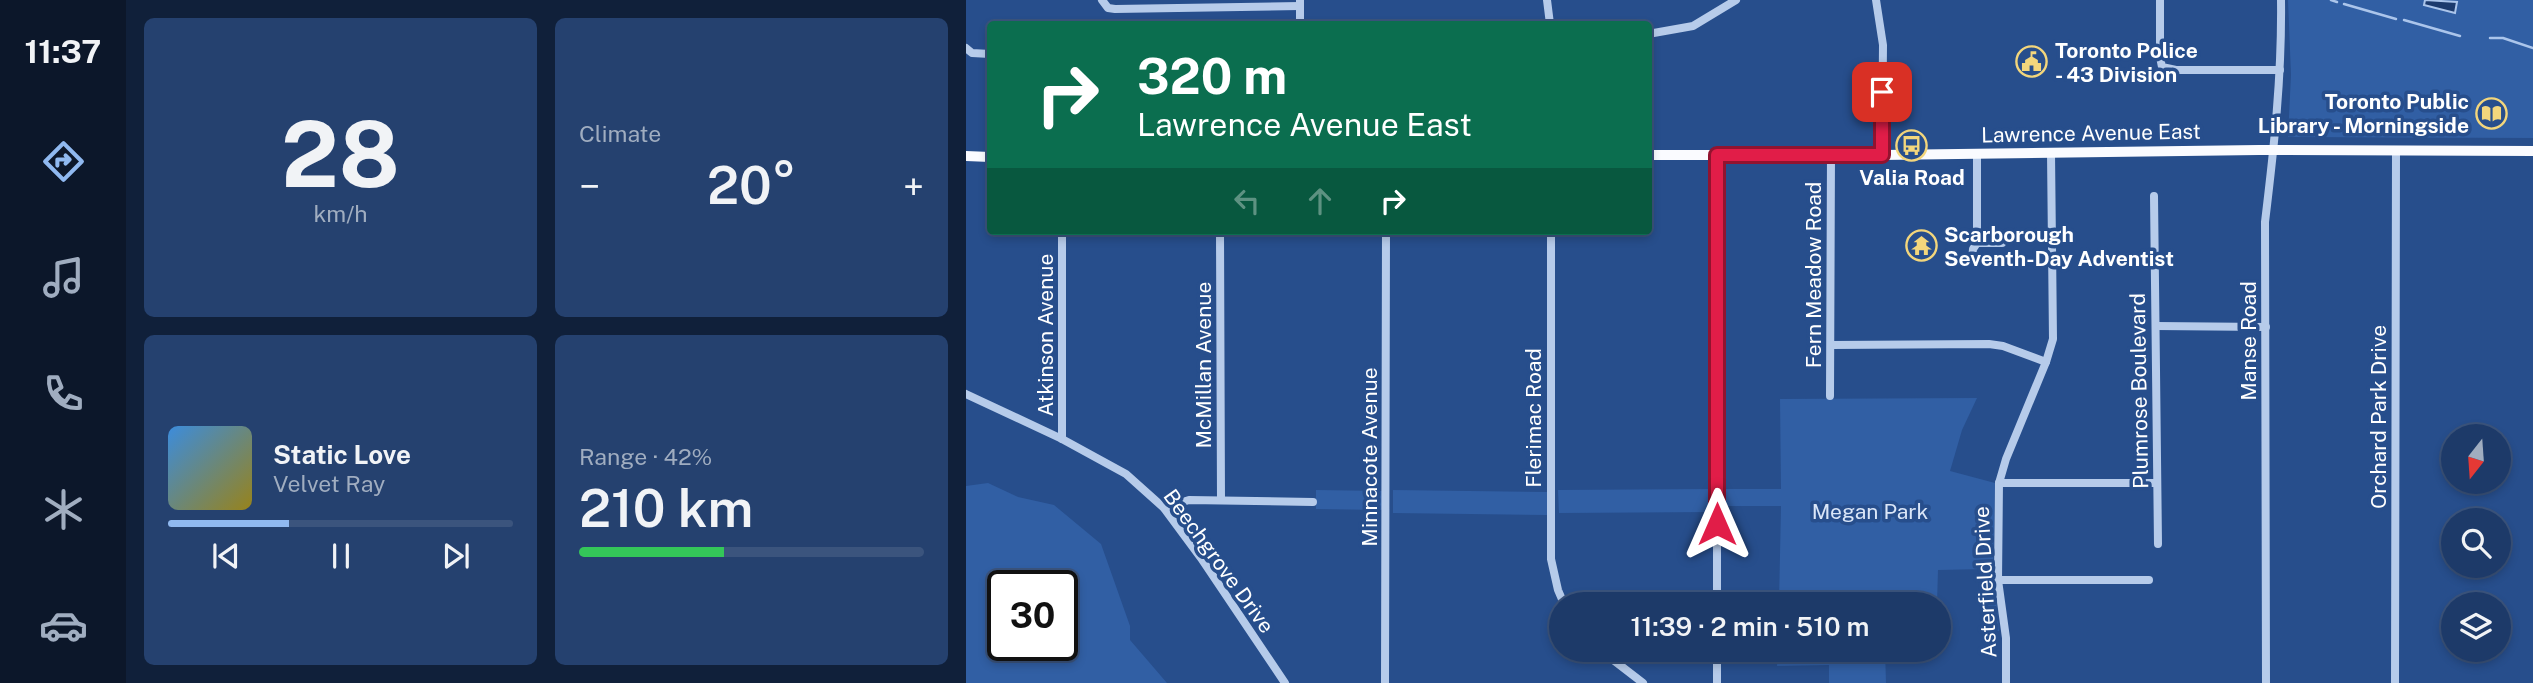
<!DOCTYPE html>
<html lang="en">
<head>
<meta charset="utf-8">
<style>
  body { margin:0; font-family:"Public Sans",sans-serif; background:#25416f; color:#f1f3f6; height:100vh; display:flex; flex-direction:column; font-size:26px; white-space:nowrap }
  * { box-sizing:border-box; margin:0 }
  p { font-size:23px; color:#a0adc0 }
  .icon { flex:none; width:38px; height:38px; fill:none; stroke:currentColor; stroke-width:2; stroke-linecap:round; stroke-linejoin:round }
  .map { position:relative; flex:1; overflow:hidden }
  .panel { display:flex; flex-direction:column; gap:18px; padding:18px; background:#10203a; width:840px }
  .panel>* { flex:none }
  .banner { position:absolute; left:21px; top:21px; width:665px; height:214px; border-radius:7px; box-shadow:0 4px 10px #0003,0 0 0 2px #3b547d; background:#0b6e4f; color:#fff; overflow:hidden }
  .needle { width:46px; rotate:197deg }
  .fabs { position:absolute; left:1475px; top:424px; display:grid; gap:14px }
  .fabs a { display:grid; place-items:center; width:70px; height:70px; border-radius:50%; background:#1d3a69; box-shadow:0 4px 10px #0003,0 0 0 2px #3b547d; font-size:35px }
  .speed { position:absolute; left:21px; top:570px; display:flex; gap:14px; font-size:35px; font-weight:700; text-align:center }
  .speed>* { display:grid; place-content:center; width:91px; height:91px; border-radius:50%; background:#1d3a69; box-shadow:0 4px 10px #0003,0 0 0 2px #3b547d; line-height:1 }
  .speed .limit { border:4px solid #111; border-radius:10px; background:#fff; color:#111 }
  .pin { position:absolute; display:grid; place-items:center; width:60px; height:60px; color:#fff; margin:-30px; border-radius:14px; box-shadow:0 4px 10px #0006 }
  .me { position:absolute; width:77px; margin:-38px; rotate:0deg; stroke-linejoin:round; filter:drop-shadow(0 0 5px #0008) }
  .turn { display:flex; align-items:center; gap:24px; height:147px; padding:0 35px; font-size:32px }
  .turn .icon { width:91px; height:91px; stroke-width:2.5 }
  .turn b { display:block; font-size:49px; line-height:60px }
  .lanes { display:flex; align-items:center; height:66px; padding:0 35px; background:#0003; justify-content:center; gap:35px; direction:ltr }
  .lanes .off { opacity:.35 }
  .big { font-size:52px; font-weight:600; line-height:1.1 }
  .panel .widget { flex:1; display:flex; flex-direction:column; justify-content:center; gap:10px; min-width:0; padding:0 24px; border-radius:10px; background:#25416f }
  .panel .dial { align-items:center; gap:0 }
  .dial b { font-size:91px; line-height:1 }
  .song { display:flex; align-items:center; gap:21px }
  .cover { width:84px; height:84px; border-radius:10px; background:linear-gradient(135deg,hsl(210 70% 55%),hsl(50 70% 35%)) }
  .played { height:7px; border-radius:4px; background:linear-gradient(90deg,#90b9f0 35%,#3b547d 35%) }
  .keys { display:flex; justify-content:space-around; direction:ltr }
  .heat { display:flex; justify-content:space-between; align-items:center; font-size:38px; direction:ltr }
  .charge { height:10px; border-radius:5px; background:linear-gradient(90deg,#34c759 42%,#3b547d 0) }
  .panel .tiles { flex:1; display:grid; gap:18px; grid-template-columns:repeat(2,1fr) }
  .trip { position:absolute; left:583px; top:592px; width:402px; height:70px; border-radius:35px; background:#1d3a69; box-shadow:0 4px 10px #0003,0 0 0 2px #3b547d; font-weight:600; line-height:70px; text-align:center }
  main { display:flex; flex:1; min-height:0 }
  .dock { display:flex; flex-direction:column; width:126px; justify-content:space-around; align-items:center; background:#0c172a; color:#a0adc0 }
  .dock .icon { width:49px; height:49px }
  .dock .active { color:#90b9f0 }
  .dock b { font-size:32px; color:#f1f3f6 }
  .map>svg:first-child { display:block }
  .green { fill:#315fa4; fill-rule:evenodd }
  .water { fill:#1c3a6d; stroke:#abc5eb; stroke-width:2 }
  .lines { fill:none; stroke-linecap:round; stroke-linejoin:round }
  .stream { stroke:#abc5eb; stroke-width:2.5 }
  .minor { stroke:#b6cbea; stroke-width:8 }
  .major { stroke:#fafbff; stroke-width:10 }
  .route-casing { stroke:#92132f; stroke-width:18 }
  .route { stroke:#e11d48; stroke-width:12 }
  .labels { text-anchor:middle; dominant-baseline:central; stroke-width:7; stroke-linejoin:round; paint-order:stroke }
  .poi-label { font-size:21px; font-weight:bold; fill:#fff; stroke:#274e8c; text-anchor:start }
  .street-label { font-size:21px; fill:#fff; stroke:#274e8c }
  .park-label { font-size:21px; fill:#dae6f8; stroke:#274e8c }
</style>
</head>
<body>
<main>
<nav class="dock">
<b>11:37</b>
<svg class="icon active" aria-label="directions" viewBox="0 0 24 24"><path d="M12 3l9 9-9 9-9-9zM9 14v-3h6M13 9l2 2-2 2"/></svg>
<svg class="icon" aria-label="music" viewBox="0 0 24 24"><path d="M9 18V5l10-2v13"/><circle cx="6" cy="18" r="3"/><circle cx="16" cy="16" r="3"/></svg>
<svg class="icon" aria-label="phone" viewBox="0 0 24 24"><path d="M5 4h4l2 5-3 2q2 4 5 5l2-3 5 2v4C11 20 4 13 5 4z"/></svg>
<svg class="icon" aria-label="climate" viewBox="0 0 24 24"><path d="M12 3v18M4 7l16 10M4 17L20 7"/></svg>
<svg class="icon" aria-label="car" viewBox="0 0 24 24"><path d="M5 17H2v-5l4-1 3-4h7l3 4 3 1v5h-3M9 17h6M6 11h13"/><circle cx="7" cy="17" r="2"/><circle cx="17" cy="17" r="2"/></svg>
</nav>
<section class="panel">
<div class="tiles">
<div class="widget dial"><b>28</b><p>km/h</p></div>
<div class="widget"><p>Climate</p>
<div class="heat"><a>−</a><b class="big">20°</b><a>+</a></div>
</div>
<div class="widget">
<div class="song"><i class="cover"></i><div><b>Static Love</b><p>Velvet Ray</p></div></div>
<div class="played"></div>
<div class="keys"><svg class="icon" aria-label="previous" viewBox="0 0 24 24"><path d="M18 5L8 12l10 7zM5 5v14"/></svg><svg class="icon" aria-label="pause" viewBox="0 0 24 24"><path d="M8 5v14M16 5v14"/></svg><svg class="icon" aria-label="next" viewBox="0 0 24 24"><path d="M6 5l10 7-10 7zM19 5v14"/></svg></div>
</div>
<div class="widget"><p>Range · 42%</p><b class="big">210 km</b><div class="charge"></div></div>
</div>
</section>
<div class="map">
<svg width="1567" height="683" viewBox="0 0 1567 683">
  <rect width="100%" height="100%" fill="#274e8c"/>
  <g class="green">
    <polygon points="1322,0 1567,0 1567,138 1322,137 1325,75"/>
    <polygon points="1011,398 996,430 984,471 1029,483 1027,569 1033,631 1020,630 1019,569 972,570 971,604 813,604 815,506 757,506 757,489 815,489 814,399"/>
    <path d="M22,483L52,497L88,505L135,544L164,626V640L201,683H0V486ZM37,586H96V646H37Z"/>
    <polygon points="746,489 746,512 593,513 592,490"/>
    <polygon points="350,490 416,491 416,510 350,509"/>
    <polygon points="427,490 581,492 581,515 427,513"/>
    <polygon points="812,649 919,649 920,683 863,683 863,665 811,666"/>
  </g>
  <polygon class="water" points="1459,0 1491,2 1489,13 1458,5"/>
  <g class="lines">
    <g class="stream">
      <polyline points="1365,0 1371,2"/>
      <polyline points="1378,4 1430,19"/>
      <polyline points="1438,20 1494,36"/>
      <polyline points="1524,38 1537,38 1567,48"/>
    </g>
    <g class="minor">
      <polyline points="136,0 142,8 149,9 334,6"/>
      <polyline points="334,0 334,24"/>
      <polyline points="581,0 584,24"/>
      <polyline points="910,0 917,45 916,155"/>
      <polyline points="1194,0 1194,57 1196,67 1210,70 1314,70"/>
      <polyline points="682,34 727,26 770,0"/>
      <polyline points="0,48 6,53 24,54"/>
      <polyline points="1188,196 1192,544"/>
      <polyline points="96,231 96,439"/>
      <polyline points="254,231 255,499"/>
      <polyline points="585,231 585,559 592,590 598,604"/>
      <polyline points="1011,243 1036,243"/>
      <polyline points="1006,260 1007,249 1011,243 1011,153"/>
      <polyline points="1190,326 1300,327"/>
      <polyline points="865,345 1023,344 1037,346 1080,362"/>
      <polyline points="0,394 96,439 160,474 198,508 235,558 319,683"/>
      <polyline points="864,396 865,154"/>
      <polyline points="1033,483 1191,483"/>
      <polyline points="198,508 223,500 347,502"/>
      <polyline points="1032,580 1183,580"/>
      <polyline points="751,604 751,155"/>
      <polyline points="633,649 677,683"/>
      <polyline points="751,649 751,683"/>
      <polyline points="419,683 420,231"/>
      <polyline points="1040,683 1040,638 1032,580 1033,483 1040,459 1080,362 1087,339 1085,153"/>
      <path d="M1300,683L1299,222C1308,148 1316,75 1315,0"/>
      <polyline points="1429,683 1430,152"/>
    </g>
    <g class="major">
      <polyline points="682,155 916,155 1293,150 1567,151"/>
      <polyline points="0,156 24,157"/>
    </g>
  </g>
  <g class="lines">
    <defs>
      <polyline id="route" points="751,524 751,155 916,155 916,92"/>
    </defs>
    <use href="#route" class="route-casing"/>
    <use href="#route" class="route"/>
  </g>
  <defs>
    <symbol id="civic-ring" viewBox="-11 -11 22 22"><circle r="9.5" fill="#274e8c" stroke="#f3d67c" stroke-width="1.5"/><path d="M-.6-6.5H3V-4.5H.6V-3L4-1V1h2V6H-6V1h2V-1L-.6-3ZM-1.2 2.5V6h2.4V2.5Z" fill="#f3d67c"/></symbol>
    <symbol id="library-ring" viewBox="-11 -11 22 22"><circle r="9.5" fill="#274e8c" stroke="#f3d67c" stroke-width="1.5"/><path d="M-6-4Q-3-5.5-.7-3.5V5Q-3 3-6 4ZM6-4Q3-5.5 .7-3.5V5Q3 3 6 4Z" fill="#f3d67c"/></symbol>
    <symbol id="bus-ring" viewBox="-11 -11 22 22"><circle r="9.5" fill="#274e8c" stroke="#f3d67c" stroke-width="1.5"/><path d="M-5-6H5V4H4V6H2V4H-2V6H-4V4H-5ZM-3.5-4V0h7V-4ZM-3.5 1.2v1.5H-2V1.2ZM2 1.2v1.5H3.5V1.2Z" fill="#f3d67c"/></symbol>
    <symbol id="temple-ring" viewBox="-11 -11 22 22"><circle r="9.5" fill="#274e8c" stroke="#f3d67c" stroke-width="1.5"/><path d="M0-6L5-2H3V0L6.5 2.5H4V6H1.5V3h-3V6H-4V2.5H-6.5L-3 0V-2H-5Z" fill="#f3d67c"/></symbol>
  </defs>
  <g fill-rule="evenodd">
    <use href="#civic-ring" x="1048" y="44" width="35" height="35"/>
    <use href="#library-ring" x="1508" y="96" width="35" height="35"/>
    <use href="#bus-ring" x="928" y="128" width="35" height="35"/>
    <use href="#temple-ring" x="938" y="228" width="35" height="35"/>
  </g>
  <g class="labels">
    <g class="poi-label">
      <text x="1089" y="50">Toronto Police<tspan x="1089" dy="24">- 43 Division</tspan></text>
      <text x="1503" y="101" text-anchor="end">Toronto Public<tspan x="1503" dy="24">Library - Morningside</tspan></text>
      <text x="946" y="177" text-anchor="middle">Valia Road</text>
      <text x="978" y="234">Scarborough<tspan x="978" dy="24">Seventh-Day Adventist</tspan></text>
    </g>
    <g class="street-label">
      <text transform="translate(1125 133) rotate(-1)">Lawrence Avenue East</text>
      <text transform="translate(847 275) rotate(-90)">Fern Meadow Road</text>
      <text transform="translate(79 335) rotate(-90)">Atkinson Avenue</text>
      <text transform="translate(1282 341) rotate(-90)">Manse Road</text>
      <text transform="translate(237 365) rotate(-90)">McMillan Avenue</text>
      <text transform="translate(1173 391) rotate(-91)">Plumrose Boulevard</text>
      <text transform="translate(1412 417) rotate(-90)">Orchard Park Drive</text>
      <text transform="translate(567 418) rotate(-90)">Flerimac Road</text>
      <text transform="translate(403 457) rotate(-90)">Minnacote Avenue</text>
      <text transform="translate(253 561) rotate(54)">Beechgrove Drive</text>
      <text transform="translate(1019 582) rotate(-93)">Asterfield Drive</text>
    </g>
    <g class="park-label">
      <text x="904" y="511">Megan Park</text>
    </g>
  </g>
</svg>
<div class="fabs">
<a><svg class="needle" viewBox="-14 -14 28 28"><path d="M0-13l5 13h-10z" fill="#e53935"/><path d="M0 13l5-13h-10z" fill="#a0adc0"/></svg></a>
<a><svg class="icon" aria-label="search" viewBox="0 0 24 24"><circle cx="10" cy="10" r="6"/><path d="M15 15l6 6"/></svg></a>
<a><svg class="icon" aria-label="layers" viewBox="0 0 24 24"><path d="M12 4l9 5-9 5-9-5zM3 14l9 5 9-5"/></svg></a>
</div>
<div class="speed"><div class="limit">30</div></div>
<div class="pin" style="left:916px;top:92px;background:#d93025"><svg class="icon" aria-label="arrive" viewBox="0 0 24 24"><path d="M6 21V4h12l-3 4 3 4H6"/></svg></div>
<svg class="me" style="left:751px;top:524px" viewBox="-20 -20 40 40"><path d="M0-17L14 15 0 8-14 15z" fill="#e11d48" stroke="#fff" stroke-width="4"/></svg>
<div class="trip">11:39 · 2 min · 510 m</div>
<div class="banner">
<div class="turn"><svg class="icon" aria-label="right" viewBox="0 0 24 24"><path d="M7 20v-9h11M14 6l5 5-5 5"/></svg><div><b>320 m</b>Lawrence Avenue East</div></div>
<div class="lanes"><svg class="icon off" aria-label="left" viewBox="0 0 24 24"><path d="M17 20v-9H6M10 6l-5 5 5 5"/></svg><svg class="icon off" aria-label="ahead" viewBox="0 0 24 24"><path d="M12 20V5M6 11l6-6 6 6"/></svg><svg class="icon" aria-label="right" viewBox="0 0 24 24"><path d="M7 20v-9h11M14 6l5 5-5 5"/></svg></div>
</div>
</div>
</main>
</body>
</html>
